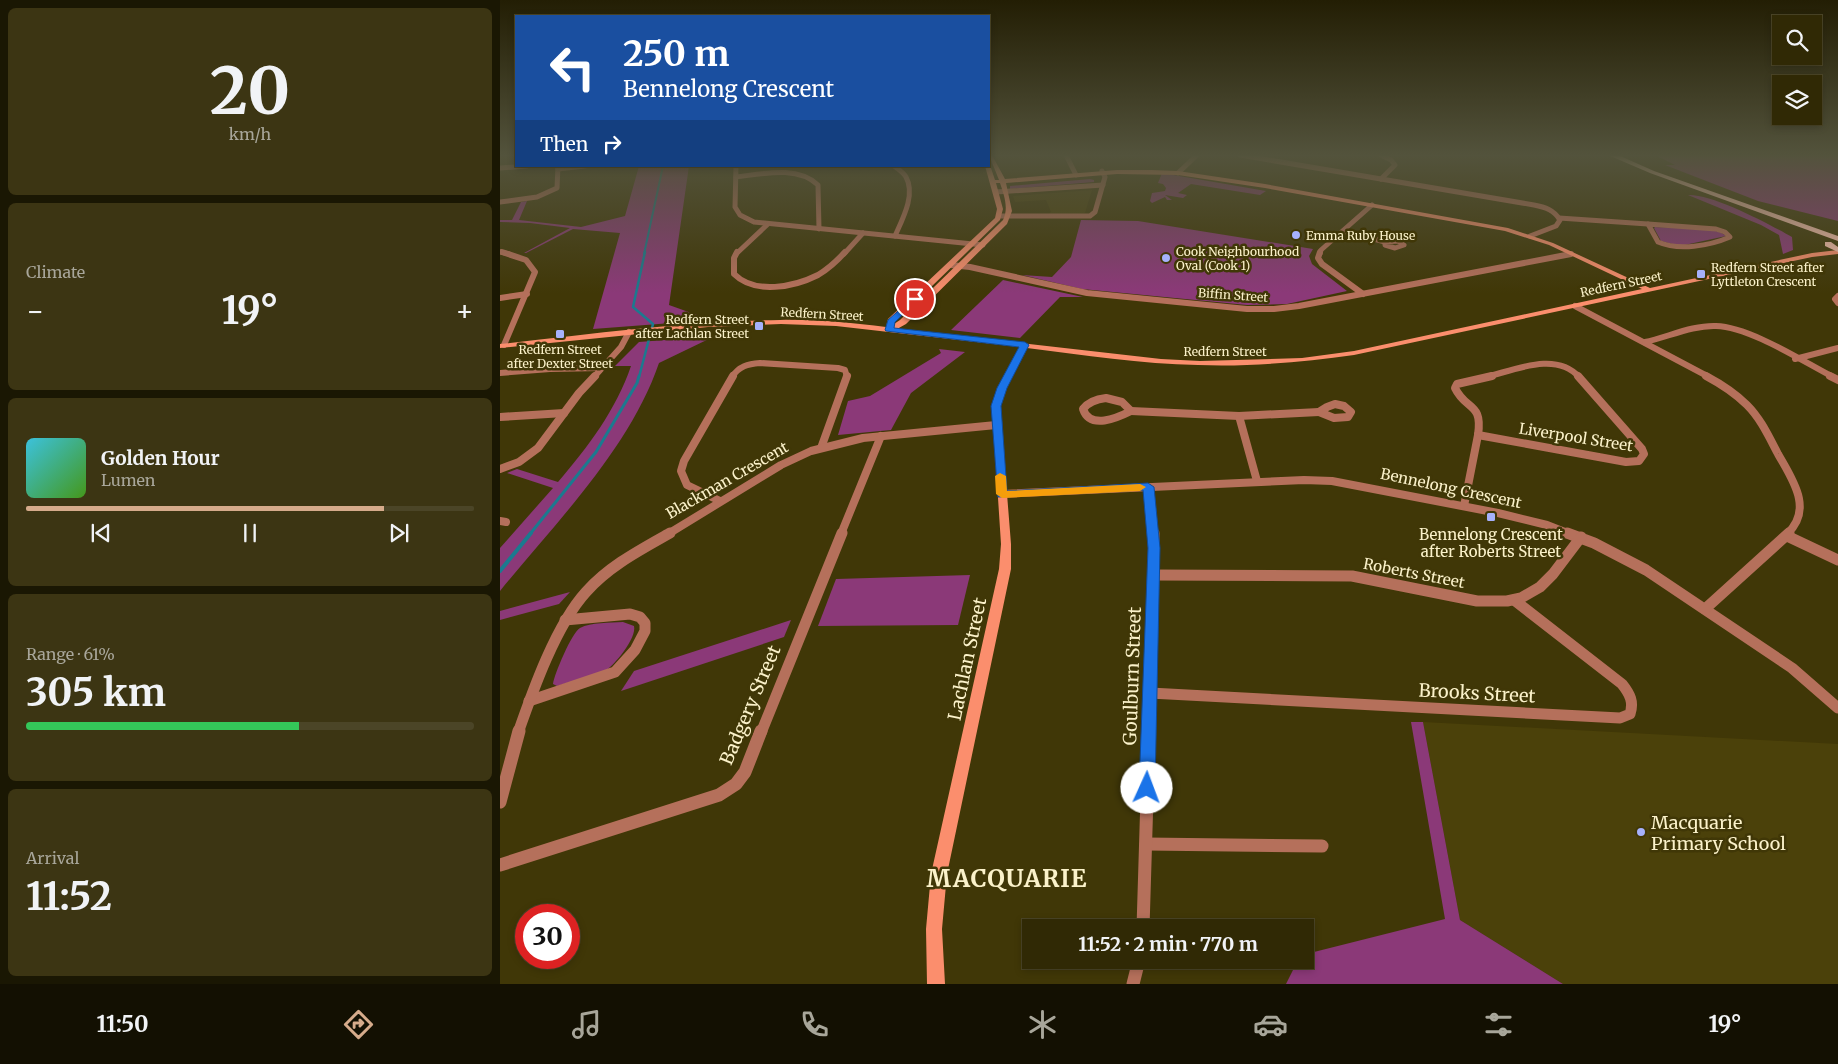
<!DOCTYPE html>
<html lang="en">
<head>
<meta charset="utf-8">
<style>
  body { margin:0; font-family:Merriweather,serif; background:#3c3513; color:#f1f3f6; height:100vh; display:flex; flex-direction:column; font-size:19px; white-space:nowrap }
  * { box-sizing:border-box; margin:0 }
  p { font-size:16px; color:#a8a69a }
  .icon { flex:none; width:28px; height:28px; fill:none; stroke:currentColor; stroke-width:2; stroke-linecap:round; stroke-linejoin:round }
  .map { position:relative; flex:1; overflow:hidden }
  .details { display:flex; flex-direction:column; gap:8px; padding:8px; background:#1a1703; width:500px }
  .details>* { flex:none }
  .guide { position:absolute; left:15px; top:15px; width:475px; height:152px; border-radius:0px; box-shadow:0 2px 8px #0003,0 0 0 1px #4b4527; background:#1a4fa0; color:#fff; overflow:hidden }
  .controls { position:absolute; left:1272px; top:15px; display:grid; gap:10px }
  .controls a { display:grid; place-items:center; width:50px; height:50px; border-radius:0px; background:#302905; box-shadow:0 2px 8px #0003,0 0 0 1px #4b4527; font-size:25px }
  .speed { position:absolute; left:15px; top:904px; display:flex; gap:10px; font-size:25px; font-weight:700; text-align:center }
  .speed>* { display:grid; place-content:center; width:65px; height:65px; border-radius:50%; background:#302905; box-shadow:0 2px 8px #0003,0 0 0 1px #4b4527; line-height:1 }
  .speed .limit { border:8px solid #d22; background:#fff; color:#111 }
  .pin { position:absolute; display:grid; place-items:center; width:42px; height:42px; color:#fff; margin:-21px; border:2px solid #fff; border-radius:50%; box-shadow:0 1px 5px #0007 }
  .me { position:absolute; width:55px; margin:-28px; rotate:2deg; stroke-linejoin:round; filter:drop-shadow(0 0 4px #0008) }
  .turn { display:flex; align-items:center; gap:18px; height:105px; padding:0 25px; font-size:22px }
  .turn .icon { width:65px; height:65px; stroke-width:2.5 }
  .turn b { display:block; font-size:35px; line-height:42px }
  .then { display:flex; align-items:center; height:48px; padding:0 25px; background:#0003; gap:10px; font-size:19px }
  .big { font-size:38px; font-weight:700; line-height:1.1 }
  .details .card { flex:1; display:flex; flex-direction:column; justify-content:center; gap:8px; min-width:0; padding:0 18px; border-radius:8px; background:#3c3513 }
  .details .dial { align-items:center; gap:0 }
  .dial b { font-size:65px; line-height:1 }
  .song { display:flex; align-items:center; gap:15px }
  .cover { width:60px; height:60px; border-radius:8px; background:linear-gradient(135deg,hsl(190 70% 55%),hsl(100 70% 35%)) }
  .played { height:5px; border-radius:2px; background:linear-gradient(90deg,#d6ab8b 80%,#4b4527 80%) }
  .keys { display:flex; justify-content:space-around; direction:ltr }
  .heat { display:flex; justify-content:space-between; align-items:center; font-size:28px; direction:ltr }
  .charge { height:8px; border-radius:4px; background:linear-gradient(90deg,#34c759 61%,#4b4527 0) }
  .trip { position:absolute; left:522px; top:919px; width:292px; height:50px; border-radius:0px; background:#302905; box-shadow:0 2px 8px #0003,0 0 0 1px #4b4527; font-weight:700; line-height:50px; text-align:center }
  .tab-bar { display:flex; height:80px; justify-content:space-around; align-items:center; background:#131002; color:#a8a69a }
  .tab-bar .icon { width:35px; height:35px }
  .tab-bar .selected { color:#d6ab8b }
  .tab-bar b { font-size:22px; color:#f1f3f6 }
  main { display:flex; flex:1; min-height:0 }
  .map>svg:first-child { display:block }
  .built { fill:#4b410a }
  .green { fill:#8b3978 }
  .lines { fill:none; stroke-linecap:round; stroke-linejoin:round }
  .stream-far3 { stroke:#1b7a8f; stroke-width:2 }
  .stream-far2 { stroke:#1b7a8f; stroke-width:2.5 }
  .stream-far1 { stroke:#1b7a8f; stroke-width:3 }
  .stream { stroke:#1b7a8f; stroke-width:4 }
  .street-far4 { stroke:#b5705b; stroke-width:5 }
  .street-far3 { stroke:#b5705b; stroke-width:6 }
  .street-far2 { stroke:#b5705b; stroke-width:8 }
  .street-far1 { stroke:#b5705b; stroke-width:11 }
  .street { stroke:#b5705b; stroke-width:13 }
  .secondary { fill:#fb8e6d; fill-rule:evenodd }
  .primary { fill:#fcc2b1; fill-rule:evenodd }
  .route { fill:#1a73e8; stroke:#114b97 }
  .slow { fill:#f59e0b }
  .poi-dot { fill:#a6b1fc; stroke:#403707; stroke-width:2 }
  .labels { text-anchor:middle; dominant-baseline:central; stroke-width:5; stroke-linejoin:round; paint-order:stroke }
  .far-poi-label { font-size:12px; fill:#fbf2ca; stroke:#403707; text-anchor:start }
  .far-street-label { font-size:12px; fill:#fbf2ca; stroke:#403707 }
  .street-label { font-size:15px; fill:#fbf2ca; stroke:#403707 }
  .poi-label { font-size:15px; fill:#fbf2ca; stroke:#403707 }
  .near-street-label { font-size:18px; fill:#fbf2ca; stroke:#403707 }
  .near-poi-label { font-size:18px; fill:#fbf2ca; stroke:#403707; text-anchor:start }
  .near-district-label { font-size:24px; font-weight:bold; letter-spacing:1px; fill:#fbf2ca; stroke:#403707 }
</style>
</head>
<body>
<main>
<section class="details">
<div class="card dial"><b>20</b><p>km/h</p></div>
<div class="card"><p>Climate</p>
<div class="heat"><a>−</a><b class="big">19°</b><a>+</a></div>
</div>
<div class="card">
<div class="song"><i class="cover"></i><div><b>Golden Hour</b><p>Lumen</p></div></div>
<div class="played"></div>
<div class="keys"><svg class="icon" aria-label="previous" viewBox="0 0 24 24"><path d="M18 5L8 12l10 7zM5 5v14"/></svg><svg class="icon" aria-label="pause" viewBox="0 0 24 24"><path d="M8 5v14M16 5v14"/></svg><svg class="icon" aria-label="next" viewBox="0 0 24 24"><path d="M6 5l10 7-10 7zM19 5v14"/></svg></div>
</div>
<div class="card"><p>Range · 61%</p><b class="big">305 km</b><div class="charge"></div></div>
<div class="card"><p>Arrival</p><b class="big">11:52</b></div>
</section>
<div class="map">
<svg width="1338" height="984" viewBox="0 0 1338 984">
  <rect width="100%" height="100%" fill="#403707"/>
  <g class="built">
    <polygon points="592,190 585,213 581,214 548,214 551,212 546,200 515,202 513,196"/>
    <polygon points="923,722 1338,744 1338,984 1063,984 960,920"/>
  </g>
  <g class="green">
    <polygon points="1155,155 1338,155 1338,221 1258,201 1165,165 1175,165"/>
    <polygon points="139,166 189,166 169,305 211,320 93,329 120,233 73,229 26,253 24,253 70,228 30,223 0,222 0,220 12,220 21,202 27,201 19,220 81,227 125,216"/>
    <polygon points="662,173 766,191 760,195 691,184 678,193 687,195 683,198 665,195 672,200 667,200 665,197 652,203 650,201 652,193 665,191 666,188 663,184 658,183"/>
    <polygon points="590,179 594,180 594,182 510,189 510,186"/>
    <path d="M1188,195C1213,194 1269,224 1292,237L1293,250L1283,254L1279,235L1261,225Z"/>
    <polygon points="581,220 638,221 813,249 809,256 812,264 847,291 787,304 747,305 582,289 522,275 552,277 571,257"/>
    <path d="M1155,227C1173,228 1214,225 1226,236L1180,246L1161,241L1154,228Z"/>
    <polygon points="503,280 583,297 560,297 520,338 451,330"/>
    <path d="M215,336L159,363C130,448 57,521 0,591V548L53,488L7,473L17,469L58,482C88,447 116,410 131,366H115L139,342Z"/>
    <polygon points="439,349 465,352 411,393 391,430 338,435 348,401 370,396 441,353"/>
    <polygon points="470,575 458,625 318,626 336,579"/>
    <polygon points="70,592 59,604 0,620 0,611"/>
    <polygon points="291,620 284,637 121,691 134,671"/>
    <path d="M123,622L134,626C137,638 114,666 104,672L57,686L53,684C54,675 72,632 80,628C91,622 110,623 123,622Z"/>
    <polygon points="911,722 923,722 960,920 1063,984 786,984 798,960 806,960 806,954 945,919"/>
  </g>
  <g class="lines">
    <polyline class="stream-far3" points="144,254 163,166"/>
    <polyline class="stream-far2" points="139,377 153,324 133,307 145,252"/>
    <polyline class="stream-far1" points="30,534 96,452 137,383 139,376"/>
    <polyline class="stream" points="0,571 31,533"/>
    <g class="street-far4">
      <polyline points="566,155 576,175"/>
      <path d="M740,155L1034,205C1045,207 1054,210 1060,220L1056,226L1030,236"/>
      <polyline points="881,155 891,160 895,165 881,179"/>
      <polyline points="236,166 235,207 240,215 254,222 483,245"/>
      <path d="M394,166C398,169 404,173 406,177C416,195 402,220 395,236"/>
      <polyline points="0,168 27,166"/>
      <polyline points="58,169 85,166"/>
      <polyline points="678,173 697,155"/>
      <path d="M236,177C262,174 297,165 318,185L319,229"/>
      <polyline points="496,192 603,185"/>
      <polyline points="0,202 37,197 57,188 58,166"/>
      <polyline points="499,216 590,216 595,212 605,177 602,171"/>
      <polyline points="1059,218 1148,224"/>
      <path d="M1148,224L1216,229L1225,232L1230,237C1209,246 1179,251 1158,242Z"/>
      <polyline points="843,231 885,242"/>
      <polygon points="898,241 904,245 895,248 885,245 885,242"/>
      <polyline points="0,252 9,254"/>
      <polyline points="236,254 268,224"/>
      <polyline points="344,254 363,233"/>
      <polyline points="820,254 821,250 872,205"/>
    </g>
    <g class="street-far3">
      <polyline points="2,252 26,260 35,272 4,345"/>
      <path d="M237,252L234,258V274C255,295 294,287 318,275C328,269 337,261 345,252"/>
      <polyline points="820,252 818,258 822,264 863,294"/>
      <polyline points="451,265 470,267 587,293 747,309 774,309 799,306 1071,254"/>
      <polyline points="1338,296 1335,299 1338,303"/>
      <polyline points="0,298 27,294"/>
      <polyline points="1075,306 1209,377"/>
      <path d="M1145,342C1168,337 1193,325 1216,326C1250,327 1302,361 1333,377"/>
      <polyline points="1295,359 1338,348"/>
      <polyline points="0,373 50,369 101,368"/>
      <polyline points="94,377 121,347 129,332"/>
      <path d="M232,377C239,366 248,364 260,363L338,368L345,370L347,377"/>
      <path d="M986,377C1015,370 1056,351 1079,377"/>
    </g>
    <g class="street-far2">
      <path d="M1206,376C1221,384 1235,393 1247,405C1261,419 1269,437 1278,454C1292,479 1314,509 1287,534"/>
      <polyline points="1330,376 1338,380"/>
      <path d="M606,398L622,402L631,411C617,418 590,430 583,409C589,401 597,399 606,398Z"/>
      <polygon points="835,404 844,406 851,412 848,417 834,418 819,412 827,407"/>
      <polyline points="631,411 739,416 819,412"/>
      <polyline points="739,416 757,481"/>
      <polyline points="0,417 64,413"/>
      <polyline points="978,435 1126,462 1139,461 1144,454 1142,449 1078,376"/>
      <path d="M978,435C983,402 966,411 955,388L957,384L992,376"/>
      <polyline points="321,448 347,376"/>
      <polyline points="0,469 19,462 38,448 79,393 95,376"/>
      <polyline points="648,487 654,534"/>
      <polyline points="502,494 804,480 832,481 998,513 1047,525 1070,534"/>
      <polyline points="220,501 187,485 181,471 184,461 233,376"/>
      <polyline points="964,506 978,435"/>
      <polyline points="0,521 6,522"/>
      <polyline points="168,534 281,465 311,451 363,438 496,425"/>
      <polyline points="341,534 381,436"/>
    </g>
    <g class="street-far1">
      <polyline points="1067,533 1094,543 1146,570 1292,668 1338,708"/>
      <polyline points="1287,536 1338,560"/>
      <polyline points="654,575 852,576 977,601 1007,601 1021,598 1040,587 1053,574 1081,537"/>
      <polyline points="1205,609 1289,533"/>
      <path d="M650,693L1120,718L1130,714C1134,702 1130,694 1122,684L1014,600"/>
      <polyline points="29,701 115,672 135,650 145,631 145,623 140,617 130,614 65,620"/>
      <path d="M18,733C33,690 56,625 86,592C109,566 140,550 170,533"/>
      <polyline points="261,733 342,533"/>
      <polyline points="649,733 654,533"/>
    </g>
    <g class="street">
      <polyline points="0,802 19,731"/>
      <polyline points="646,844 822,846"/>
      <polyline points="0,865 219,795 236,784 245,772 261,731"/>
      <polyline points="643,928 649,731"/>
      <polyline points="633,984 639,960"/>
    </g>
    <path class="secondary" d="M489,155H492L505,179L617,170H652L678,171L765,184L1008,228L1053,243L1150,288L1312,253L1338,250V254L1312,257L854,355C803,362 750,367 698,365C641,364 584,355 527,348L506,388L500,406L511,544V569L447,874L442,929L445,984H427L426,929L431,874L499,569L501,544L492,406L498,388L520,347L336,326L281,324L208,327L0,348V344C93,334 186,321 280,320C315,319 351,323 386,327L388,319L495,218L497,209L485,166L490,165L495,180H499ZM617,174L678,175L765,188L1005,231L1049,245L1142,289L854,351L802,358L700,361L661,359L397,329L406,324L507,224L512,211L506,183ZM496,183H500C504,195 509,208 503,220L400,320L394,324L395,322L500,220L503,209Z"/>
    <g class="primary">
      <polygon points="1108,155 1118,155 1154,171 1338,236 1338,241 1150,173"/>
      <polygon points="1325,242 1331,242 1338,247 1338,252 1325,246"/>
    </g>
  </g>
  <linearGradient id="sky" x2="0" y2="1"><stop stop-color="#231e04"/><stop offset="0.53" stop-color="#53533c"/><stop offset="1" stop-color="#53533c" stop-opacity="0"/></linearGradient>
  <rect width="1338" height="293" fill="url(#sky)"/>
  <polygon class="route" points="415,296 419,299 395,322 394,328 525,342 529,345 507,388 501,406 507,491 648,483 654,487 660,548 655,788 653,793 647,795 642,793 639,788 648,548 643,490 498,497 491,406 497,388 519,347 386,331 385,330 388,320"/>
  <polygon class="slow" points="500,473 506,476 507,491 640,484 646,487 640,491 502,498 496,494 495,476"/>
  <g class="poi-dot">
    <circle cx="796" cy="235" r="5"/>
    <circle cx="666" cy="258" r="5"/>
    <rect x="1196" y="269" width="10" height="10" rx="2.5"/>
    <rect x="254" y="321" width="10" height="10" rx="2.5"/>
    <rect x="55" y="329" width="10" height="10" rx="2.5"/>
    <rect x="986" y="512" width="10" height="10" rx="2.5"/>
    <circle cx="1141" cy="832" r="5"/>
  </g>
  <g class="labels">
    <g class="far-poi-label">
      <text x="806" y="235">Emma Ruby House</text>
      <text x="676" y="251">Cook Neighbourhood<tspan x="676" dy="14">Oval (Cook 1)</tspan></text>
      <text x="1211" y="267">Redfern Street after<tspan x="1211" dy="14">Lyttleton Crescent</tspan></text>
      <text x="249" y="319" text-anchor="end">Redfern Street<tspan x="249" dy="14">after Lachlan Street</tspan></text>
      <text x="60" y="349" text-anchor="middle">Redfern Street<tspan x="60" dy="14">after Dexter Street</tspan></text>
    </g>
    <g class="far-street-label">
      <text transform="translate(1121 284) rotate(-12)">Redfern Street</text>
      <text transform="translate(733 295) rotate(4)">Biffin Street</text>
      <text transform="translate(322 314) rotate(3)">Redfern Street</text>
      <text x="725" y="351">Redfern Street</text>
    </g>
    <g class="street-label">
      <text transform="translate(1076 437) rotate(9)">Liverpool Street</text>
      <text transform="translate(227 480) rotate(-30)">Blackman Crescent</text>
      <text transform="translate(951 488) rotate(12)">Bennelong Crescent</text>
      <text transform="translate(914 573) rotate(11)">Roberts Street</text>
    </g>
    <g class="poi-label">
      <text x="991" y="534">Bennelong Crescent<tspan x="991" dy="17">after Roberts Street</tspan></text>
    </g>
    <g class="near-street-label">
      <text transform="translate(467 659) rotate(-78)">Lachlan Street</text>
      <text transform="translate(632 676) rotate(-88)">Goulburn Street</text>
      <text transform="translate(977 693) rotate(3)">Brooks Street</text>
      <text transform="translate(250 705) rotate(-67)">Badgery Street</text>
    </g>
    <g class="near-poi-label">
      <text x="1151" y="822">Macquarie<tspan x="1151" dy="21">Primary School</tspan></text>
    </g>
    <g class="near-district-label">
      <text x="507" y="878">MACQUARIE</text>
    </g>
  </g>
</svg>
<div class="controls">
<a><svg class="icon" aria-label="search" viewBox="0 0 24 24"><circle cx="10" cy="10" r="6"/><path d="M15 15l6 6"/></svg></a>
<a><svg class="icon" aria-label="layers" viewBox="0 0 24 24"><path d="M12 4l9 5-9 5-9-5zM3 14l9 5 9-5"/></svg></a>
</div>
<div class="speed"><div class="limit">30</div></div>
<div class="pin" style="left:415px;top:299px;background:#d93025"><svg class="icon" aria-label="arrive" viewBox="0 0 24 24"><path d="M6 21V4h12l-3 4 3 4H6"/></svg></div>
<svg class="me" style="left:647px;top:788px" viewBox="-20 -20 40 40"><circle r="19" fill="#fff"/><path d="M0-13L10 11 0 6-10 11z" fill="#1a73e8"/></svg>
<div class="trip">11:52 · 2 min · 770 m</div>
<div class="guide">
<div class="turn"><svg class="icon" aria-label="left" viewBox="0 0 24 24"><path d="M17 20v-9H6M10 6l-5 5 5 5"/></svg><div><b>250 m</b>Bennelong Crescent</div></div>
<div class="then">Then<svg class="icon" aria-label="right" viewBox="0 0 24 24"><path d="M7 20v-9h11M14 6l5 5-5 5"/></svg></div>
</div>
</div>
</main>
<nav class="tab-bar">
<b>11:50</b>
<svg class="icon selected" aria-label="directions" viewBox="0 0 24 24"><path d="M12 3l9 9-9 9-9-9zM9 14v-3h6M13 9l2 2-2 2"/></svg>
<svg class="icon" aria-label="music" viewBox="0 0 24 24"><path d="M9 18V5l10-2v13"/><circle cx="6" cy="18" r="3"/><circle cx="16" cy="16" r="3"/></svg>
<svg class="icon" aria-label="phone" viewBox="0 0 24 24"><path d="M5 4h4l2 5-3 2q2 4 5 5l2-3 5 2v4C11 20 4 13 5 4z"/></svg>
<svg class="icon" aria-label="climate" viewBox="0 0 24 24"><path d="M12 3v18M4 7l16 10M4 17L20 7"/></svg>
<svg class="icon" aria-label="car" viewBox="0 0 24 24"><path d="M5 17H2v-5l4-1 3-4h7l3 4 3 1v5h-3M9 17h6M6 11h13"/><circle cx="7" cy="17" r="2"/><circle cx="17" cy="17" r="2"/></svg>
<svg class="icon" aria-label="filters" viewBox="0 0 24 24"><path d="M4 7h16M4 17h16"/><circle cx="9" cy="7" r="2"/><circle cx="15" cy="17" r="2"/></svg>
<b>19°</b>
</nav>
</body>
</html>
